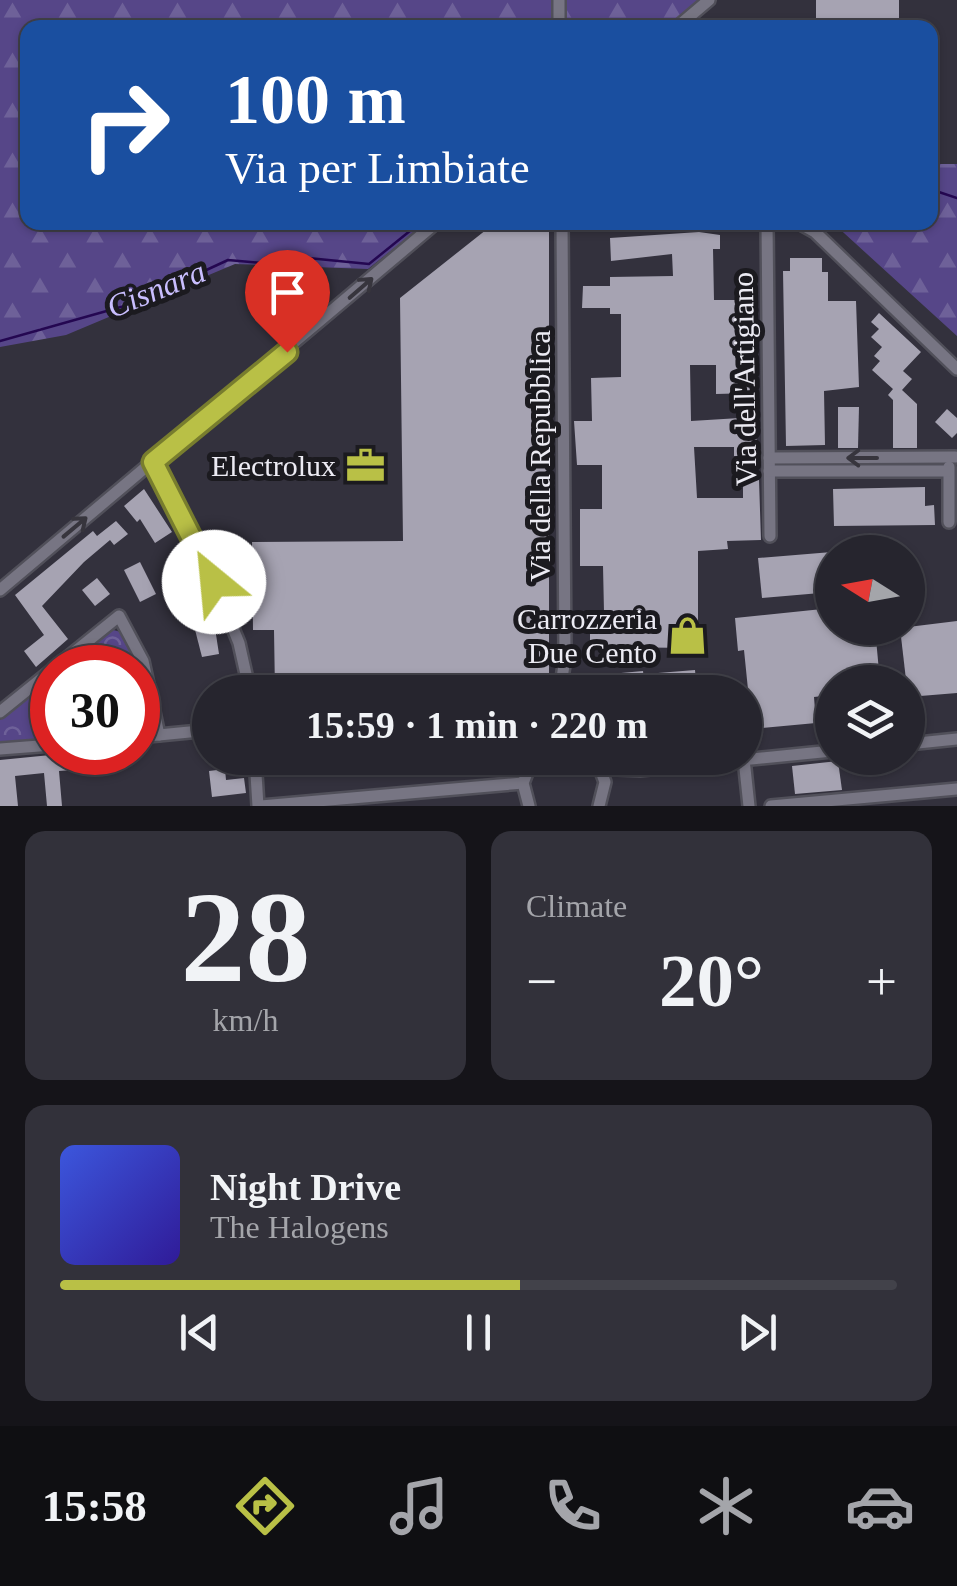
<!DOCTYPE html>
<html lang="en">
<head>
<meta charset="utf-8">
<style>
  body { margin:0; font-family:"Times New Roman",serif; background:#32313a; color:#f1f3f6; height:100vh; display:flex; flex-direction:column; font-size:38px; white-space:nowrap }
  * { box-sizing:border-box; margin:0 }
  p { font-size:32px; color:#a4a5aa }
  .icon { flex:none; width:55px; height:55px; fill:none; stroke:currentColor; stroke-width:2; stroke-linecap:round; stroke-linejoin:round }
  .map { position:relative; height:806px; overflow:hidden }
  .panel { display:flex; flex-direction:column; gap:25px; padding:25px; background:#151419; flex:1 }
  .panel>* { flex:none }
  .top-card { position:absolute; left:20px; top:20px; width:918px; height:210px; border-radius:20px; box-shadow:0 2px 8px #0004,0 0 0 2px #42424a; background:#1a4fa0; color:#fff; overflow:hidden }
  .needle { width:65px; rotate:281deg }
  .controls { position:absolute; left:815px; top:535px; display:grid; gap:20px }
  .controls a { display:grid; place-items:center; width:110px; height:110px; border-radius:50%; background:#26252e; box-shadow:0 2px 8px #0004,0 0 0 2px #42424a; font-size:50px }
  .speed { position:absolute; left:30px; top:645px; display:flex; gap:20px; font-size:50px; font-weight:700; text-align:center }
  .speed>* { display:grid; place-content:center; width:130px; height:130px; border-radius:50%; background:#26252e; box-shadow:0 2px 8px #0004,0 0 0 2px #42424a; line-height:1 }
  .speed .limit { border:15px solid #d22; background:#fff; color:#111 }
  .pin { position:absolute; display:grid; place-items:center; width:85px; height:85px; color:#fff; margin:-102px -42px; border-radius:50% 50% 50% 0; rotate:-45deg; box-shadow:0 0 10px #0007 }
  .pin .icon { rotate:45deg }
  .me { position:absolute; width:110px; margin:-55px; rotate:332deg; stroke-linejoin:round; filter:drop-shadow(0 0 8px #0008) }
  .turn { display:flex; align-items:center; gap:35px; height:210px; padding:0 40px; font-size:45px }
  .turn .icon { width:130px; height:130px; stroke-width:2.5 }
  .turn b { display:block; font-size:70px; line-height:85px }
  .big { font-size:75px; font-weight:700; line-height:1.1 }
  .panel .tile { flex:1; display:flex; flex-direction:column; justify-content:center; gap:15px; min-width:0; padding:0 35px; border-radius:20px; background:#32313a }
  .panel .dial { align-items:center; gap:0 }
  .dial b { font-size:130px; line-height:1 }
  .song { display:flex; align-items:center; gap:30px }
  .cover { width:120px; height:120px; border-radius:15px; background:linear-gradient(135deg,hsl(230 70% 55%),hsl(250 70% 35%)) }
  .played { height:10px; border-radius:5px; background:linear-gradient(90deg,#b9c046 55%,#42424a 55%) }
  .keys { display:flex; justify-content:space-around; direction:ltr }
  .heat { display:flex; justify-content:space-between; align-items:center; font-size:55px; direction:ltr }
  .panel .tiles { flex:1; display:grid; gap:25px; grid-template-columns:1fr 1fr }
  .tile:last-child { grid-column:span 2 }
  .trip { position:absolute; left:192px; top:675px; width:570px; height:100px; border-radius:50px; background:#26252e; box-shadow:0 2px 8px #0004,0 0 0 2px #42424a; font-weight:700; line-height:100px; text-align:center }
  .tabs { display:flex; height:160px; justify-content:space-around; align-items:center; background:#0f0f12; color:#a4a5aa }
  .tabs .icon { width:70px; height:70px }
  .tabs .selected { color:#b9c046 }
  .tabs b { font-size:45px; color:#f1f3f6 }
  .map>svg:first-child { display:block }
  .forest { fill:url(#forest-firs) }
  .park { fill:url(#park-crowns) }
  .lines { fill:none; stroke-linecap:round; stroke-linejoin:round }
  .stream { stroke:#240751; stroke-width:2.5 }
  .building { fill:#a6a3b2 }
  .minor-casing { stroke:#51505a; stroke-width:16 }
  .minor { stroke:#777583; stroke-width:11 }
  .oneway { stroke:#37353d }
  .route-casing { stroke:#787d2e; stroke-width:25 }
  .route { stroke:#b9c046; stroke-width:18 }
  .labels { text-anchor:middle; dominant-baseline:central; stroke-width:10; stroke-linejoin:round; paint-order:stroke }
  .street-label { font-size:30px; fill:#ecebf3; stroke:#1b1a1f }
  .poi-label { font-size:30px; fill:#ecebf3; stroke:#1b1a1f; text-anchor:end }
  .water-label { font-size:32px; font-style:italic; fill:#c9befe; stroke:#1b1a1f }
</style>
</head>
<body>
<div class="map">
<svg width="957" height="806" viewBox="0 0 957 806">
  <defs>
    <pattern id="forest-firs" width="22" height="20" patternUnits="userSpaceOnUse" patternTransform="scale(2.5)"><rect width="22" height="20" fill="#564688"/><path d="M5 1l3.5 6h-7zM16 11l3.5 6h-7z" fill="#6e6199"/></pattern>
    <pattern id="park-crowns" width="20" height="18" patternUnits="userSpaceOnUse" patternTransform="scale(2.5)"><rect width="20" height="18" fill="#564688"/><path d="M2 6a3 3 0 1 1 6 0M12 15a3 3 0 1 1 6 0" fill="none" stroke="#6e6199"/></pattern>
  </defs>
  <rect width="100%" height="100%" fill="#33313d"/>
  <g class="forest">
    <polygon points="0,0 704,0 673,28 28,28 28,222 426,223 368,269 235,264 66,335 0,347"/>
    <polygon points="930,164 957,164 957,336 833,223 930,222"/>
  </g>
  <g class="park">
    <path d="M110,629L124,633C140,663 145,696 151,729L138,730V668H62Z"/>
    <polygon points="52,676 52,739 0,745 0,720"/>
  </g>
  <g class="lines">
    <g class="stream">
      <polyline points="930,189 957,198"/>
      <polyline points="0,341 135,303 228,260 283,265 308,258 369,264 421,222"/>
    </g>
  </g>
  <g class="building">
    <rect x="816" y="0" width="83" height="28"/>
    <polygon points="496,222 549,222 549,687 545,692 275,692 274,630 253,630 252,542 403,541 400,298"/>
    <polygon points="699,232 720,235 720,249 713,249 714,300 753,300 753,393 716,394 716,365 690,365 691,421 756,417 757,456 734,456 734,447 694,447 697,498 743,498 743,481 759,480 761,540 727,541 728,549 698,551 698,648 590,647 590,612 604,612 603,566 580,566 580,509 602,509 602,465 577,465 574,421 592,421 591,378 621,377 621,314 610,314 610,308 582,308 583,286 610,286 610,277 673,276 672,254 611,261 610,238"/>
    <polygon points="790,258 822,258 822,272 828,272 828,301 856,301 859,387 824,391 825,445 786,446 783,271 790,271"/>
    <polygon points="879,313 921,352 903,371 912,379 902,390 917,404 917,448 893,448 893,400 888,395 893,389 872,370 880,361 874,356 882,347 871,337 879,329 871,322"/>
    <polygon points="838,407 859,407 858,448 838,448"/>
    <polygon points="947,409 957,418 957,433 952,438 935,422"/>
    <polygon points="925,487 925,506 934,505 935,525 834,526 833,489"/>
    <polygon points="144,489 172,532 155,543 140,519 137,522 124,506"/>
    <polygon points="116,521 128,534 114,545 110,540 84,562 42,606 68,639 36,667 24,651 44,635 15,595 93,531 97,536"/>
    <polygon points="832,552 832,592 762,598 758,558"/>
    <polygon points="140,562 156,594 140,602 124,570"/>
    <polygon points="97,578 110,594 95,606 82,590"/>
    <polygon points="832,608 832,628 875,628 880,682 832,682 832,695 814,697 816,723 752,729 744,650 738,651 735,618"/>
    <polygon points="213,615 219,654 202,657 192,618"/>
    <polygon points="957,621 957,693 908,697 900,628"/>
    <polygon points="695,670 697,692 660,692 658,673"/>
    <polygon points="643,671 645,692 612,692 610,674"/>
    <polygon points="71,753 73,770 59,771 62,806 47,806 44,773 15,776 18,806 0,806 0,760"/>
    <polygon points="838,761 842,790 795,794 792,766"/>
    <polygon points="225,769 226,780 244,778 246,793 212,797 209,771"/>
  </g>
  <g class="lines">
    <defs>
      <g id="minor">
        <polyline points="559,0 559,28"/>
        <polyline points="676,28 709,0"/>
        <polyline points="767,222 770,536"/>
        <polyline points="797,222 815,232 957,369"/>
        <polyline points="769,458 955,457"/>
        <polyline points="153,462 214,582 239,643 250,692"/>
        <polyline points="949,467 949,522"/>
        <polyline points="769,471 947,471"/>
        <polyline points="0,590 437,222"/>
        <polyline points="560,692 565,658 562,222"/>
        <polyline points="0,712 119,616 143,661 159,735"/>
        <polyline points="138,737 210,730"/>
        <polyline points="908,744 957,739"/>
        <polyline points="0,749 52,745"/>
        <polyline points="255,758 258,806"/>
        <polyline points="596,758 605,782 599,806"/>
        <polyline points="596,759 617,769 640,770 832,751"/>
        <polyline points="744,759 749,806"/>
        <polyline points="261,806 523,783"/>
        <polyline points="529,806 523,783 533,758"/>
        <polyline points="771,806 957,789"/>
      </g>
    </defs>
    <use href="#minor" class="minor-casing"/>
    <use href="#minor" class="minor"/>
  </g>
  <defs><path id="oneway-shaft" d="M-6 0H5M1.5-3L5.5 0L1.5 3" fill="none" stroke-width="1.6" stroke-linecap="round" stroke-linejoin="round" transform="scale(2.5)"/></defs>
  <g class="oneway">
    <use href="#oneway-shaft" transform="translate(361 288) rotate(-41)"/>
    <use href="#oneway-shaft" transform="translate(862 458) rotate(180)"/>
    <use href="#oneway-shaft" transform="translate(75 527) rotate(-40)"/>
  </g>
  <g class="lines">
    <defs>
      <polyline id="route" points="214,582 153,462 287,352"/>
    </defs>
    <use href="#route" class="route-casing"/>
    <use href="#route" class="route"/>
  </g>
  <defs>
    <symbol id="office-bare" viewBox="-9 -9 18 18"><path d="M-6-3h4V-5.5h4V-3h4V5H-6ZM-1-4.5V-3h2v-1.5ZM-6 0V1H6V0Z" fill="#b9c046" stroke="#1b1a1f" stroke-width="2.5" paint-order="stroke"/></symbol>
    <symbol id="shop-bare" viewBox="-9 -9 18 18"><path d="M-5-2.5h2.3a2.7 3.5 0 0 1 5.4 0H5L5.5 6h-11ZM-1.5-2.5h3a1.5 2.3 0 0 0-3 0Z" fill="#b9c046" stroke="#1b1a1f" stroke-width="2.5" paint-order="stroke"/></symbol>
  </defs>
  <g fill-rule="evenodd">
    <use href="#office-bare" x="338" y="438" width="55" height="55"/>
    <use href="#shop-bare" x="660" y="608" width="55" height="55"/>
  </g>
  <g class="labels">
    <g class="street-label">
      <text transform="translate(744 379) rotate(-91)">Via dell'Artigiano</text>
      <text transform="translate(539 456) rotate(-90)">Via della Repubblica</text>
    </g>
    <g class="poi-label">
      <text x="336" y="465">Electrolux</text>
      <text x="657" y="618">Carrozzeria<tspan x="657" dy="34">Due Cento</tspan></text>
    </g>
    <g class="water-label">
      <text transform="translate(156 289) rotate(-22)">Cisnara</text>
    </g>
  </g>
</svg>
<div class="controls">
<a><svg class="needle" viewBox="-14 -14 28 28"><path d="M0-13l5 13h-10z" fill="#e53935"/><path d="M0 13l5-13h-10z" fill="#a4a5aa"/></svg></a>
<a><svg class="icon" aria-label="layers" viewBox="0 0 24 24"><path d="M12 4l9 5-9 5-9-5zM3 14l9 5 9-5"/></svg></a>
</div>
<div class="speed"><div class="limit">30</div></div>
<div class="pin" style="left:287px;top:352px;background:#d93025"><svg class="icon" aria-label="arrive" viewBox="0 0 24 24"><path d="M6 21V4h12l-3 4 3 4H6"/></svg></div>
<svg class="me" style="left:214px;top:582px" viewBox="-20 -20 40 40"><circle r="19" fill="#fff"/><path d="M0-13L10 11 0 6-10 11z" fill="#b9c046"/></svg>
<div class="trip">15:59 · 1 min · 220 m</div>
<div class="top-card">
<div class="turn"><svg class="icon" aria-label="right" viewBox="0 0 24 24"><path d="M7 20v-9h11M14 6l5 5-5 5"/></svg><div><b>100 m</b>Via per Limbiate</div></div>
</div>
</div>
<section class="panel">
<div class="tiles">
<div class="tile dial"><b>28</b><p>km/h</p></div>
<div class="tile"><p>Climate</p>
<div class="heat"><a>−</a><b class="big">20°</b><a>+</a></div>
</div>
<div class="tile">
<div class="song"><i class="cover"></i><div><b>Night Drive</b><p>The Halogens</p></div></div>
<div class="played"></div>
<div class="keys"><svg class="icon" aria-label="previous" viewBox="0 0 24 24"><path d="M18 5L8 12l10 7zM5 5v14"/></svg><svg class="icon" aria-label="pause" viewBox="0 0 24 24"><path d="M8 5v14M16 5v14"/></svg><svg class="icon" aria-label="next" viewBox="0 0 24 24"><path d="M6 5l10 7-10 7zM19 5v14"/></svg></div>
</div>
</div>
</section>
<nav class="tabs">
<b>15:58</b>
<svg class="icon selected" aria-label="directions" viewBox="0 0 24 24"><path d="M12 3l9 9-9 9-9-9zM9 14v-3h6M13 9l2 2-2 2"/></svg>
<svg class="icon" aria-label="music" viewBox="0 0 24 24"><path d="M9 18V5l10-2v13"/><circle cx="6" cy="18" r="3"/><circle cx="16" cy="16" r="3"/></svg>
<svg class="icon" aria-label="phone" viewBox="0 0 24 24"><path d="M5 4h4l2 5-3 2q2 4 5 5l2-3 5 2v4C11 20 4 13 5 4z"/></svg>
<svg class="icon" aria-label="climate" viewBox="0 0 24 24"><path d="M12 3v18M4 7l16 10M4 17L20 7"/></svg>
<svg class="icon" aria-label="car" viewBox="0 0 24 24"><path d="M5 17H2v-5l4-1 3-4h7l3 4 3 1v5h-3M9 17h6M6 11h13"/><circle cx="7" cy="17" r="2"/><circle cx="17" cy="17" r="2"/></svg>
</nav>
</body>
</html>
